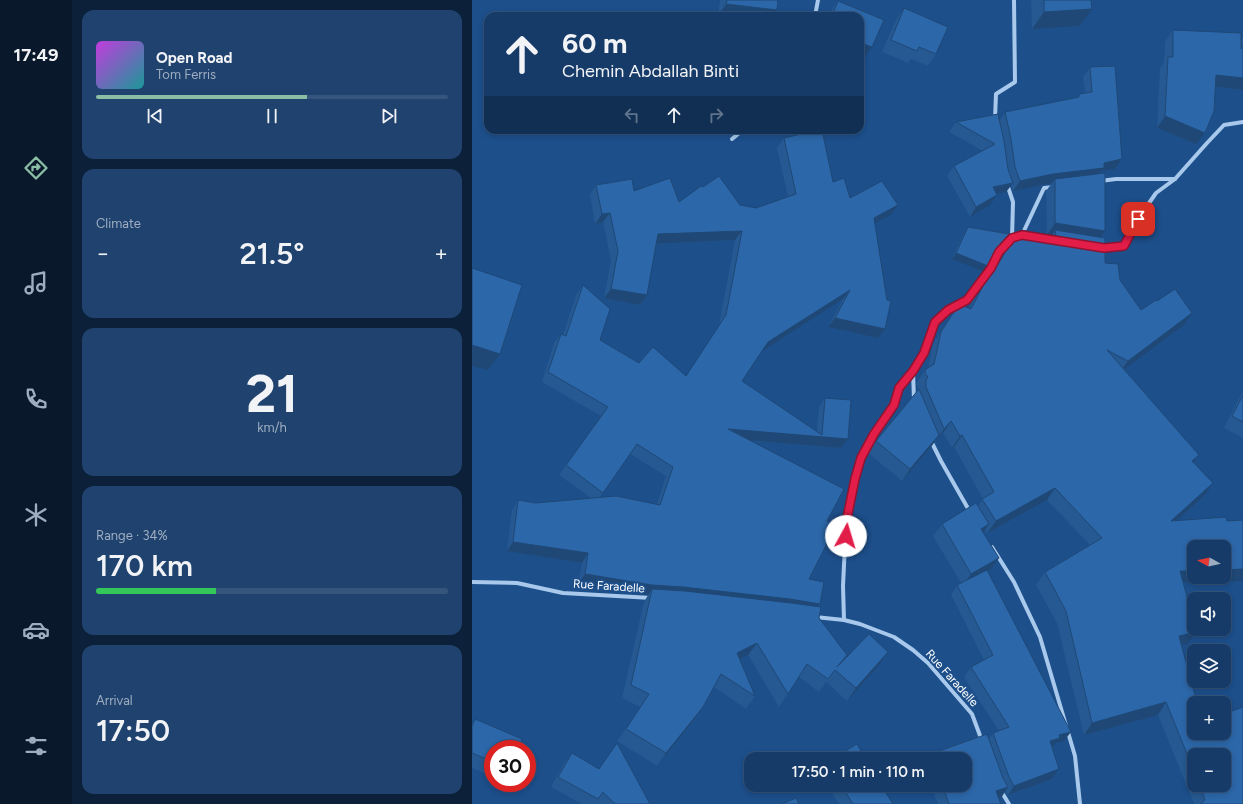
<!DOCTYPE html>
<html lang="en">
<head>
<meta charset="utf-8">
<style>
  body { margin:0; font-family:Figtree,sans-serif; background:#1f426e; color:#f1f3f6; height:100vh; display:flex; flex-direction:column; font-size:15px; white-space:nowrap }
  * { box-sizing:border-box; margin:0 }
  p { font-size:13px; color:#9eadc0 }
  .icon { flex:none; width:22px; height:22px; fill:none; stroke:currentColor; stroke-width:2; stroke-linecap:round; stroke-linejoin:round }
  .map { position:relative; flex:1; overflow:hidden }
  .panel { display:flex; flex-direction:column; gap:10px; padding:10px; background:#0c2039; width:400px }
  .panel>* { flex:none }
  .guide { position:absolute; left:12px; top:12px; width:380px; height:122px; border-radius:12px; box-shadow:0 2px 6px #0003,0 0 0 1px #35557c; background:#163b68; color:#f1f3f6; overflow:hidden }
  .needle { width:26px; rotate:278deg }
  .fabs { position:absolute; left:715px; top:540px; display:grid; gap:8px }
  .fabs a { display:grid; place-items:center; width:44px; height:44px; border-radius:8px; background:#163b68; box-shadow:0 2px 6px #0003,0 0 0 1px #35557c; font-size:20px }
  .speed { position:absolute; left:12px; top:740px; display:flex; gap:8px; font-size:20px; font-weight:700; text-align:center }
  .speed>* { display:grid; place-content:center; width:52px; height:52px; border-radius:50%; background:#163b68; box-shadow:0 2px 6px #0003,0 0 0 1px #35557c; line-height:1 }
  .speed .limit { border:6px solid #d22; background:#fff; color:#111 }
  .pin { position:absolute; display:grid; place-items:center; width:34px; height:34px; color:#fff; margin:-17px; border-radius:8px; box-shadow:0 2px 6px #0006 }
  .me { position:absolute; width:44px; margin:-22px; rotate:6deg; stroke-linejoin:round; filter:drop-shadow(0 0 3px #0008) }
  .turn { display:flex; align-items:center; gap:14px; height:84px; padding:0 12px; font-size:18px }
  .turn .icon { width:52px; height:52px; stroke-width:2.5 }
  .turn b { display:block; font-size:28px; line-height:34px }
  .lanes { display:flex; align-items:center; height:38px; padding:0 12px; background:#0003; justify-content:center; gap:20px; direction:ltr }
  .lanes .off { opacity:.35 }
  .big { font-size:30px; font-weight:600; line-height:1.1 }
  .panel .tile { flex:1; display:flex; flex-direction:column; justify-content:center; gap:6px; min-width:0; padding:0 14px; border-radius:12px; background:#1f426e }
  .panel .dial { align-items:center; gap:0 }
  .dial b { font-size:52px; line-height:1 }
  .song { display:flex; align-items:center; gap:12px }
  .cover { width:48px; height:48px; border-radius:6px; background:linear-gradient(135deg,hsl(290 70% 55%),hsl(180 70% 35%)) }
  .played { height:4px; border-radius:2px; background:linear-gradient(90deg,#8abfa5 60%,#35557c 60%) }
  .keys { display:flex; justify-content:space-around; direction:ltr }
  .heat { display:flex; justify-content:space-between; align-items:center; font-size:22px; direction:ltr }
  .charge { height:6px; border-radius:3px; background:linear-gradient(90deg,#34c759 34%,#35557c 0) }
  .trip { position:absolute; left:272px; top:752px; width:228px; height:40px; border-radius:12px; background:#163b68; box-shadow:0 2px 6px #0003,0 0 0 1px #35557c; font-weight:600; line-height:40px; text-align:center }
  main { display:flex; flex:1; min-height:0 }
  .menu { display:flex; flex-direction:column; width:72px; justify-content:space-around; align-items:center; background:#09182a; color:#9eadc0 }
  .menu .icon { width:28px; height:28px }
  .menu .active { color:#8abfa5 }
  .menu b { font-size:18px; color:#f1f3f6 }
  .map>svg:first-child { display:block }
  .lines { fill:none; stroke-linecap:round; stroke-linejoin:round }
  .minor { stroke:#a8c9ec; stroke-width:4 }
  .wall { fill:#265991; fill-rule:evenodd }
  .shaded-wall { fill:#1f4876 }
  .building { fill:#2c67a9; stroke:#1f4876 }
  .route-casing { stroke:#92132f; stroke-width:10 }
  .route { stroke:#e11d48; stroke-width:7 }
  .labels { text-anchor:middle; dominant-baseline:central; stroke-width:4; stroke-linejoin:round; paint-order:stroke }
  .street-label { font-size:12px; fill:#fff; stroke:#1d4f8b }
</style>
</head>
<body>
<main>
<nav class="menu">
<b>17:49</b>
<svg class="icon active" aria-label="directions" viewBox="0 0 24 24"><path d="M12 3l9 9-9 9-9-9zM9 14v-3h6M13 9l2 2-2 2"/></svg>
<svg class="icon" aria-label="music" viewBox="0 0 24 24"><path d="M9 18V5l10-2v13"/><circle cx="6" cy="18" r="3"/><circle cx="16" cy="16" r="3"/></svg>
<svg class="icon" aria-label="phone" viewBox="0 0 24 24"><path d="M5 4h4l2 5-3 2q2 4 5 5l2-3 5 2v4C11 20 4 13 5 4z"/></svg>
<svg class="icon" aria-label="climate" viewBox="0 0 24 24"><path d="M12 3v18M4 7l16 10M4 17L20 7"/></svg>
<svg class="icon" aria-label="car" viewBox="0 0 24 24"><path d="M5 17H2v-5l4-1 3-4h7l3 4 3 1v5h-3M9 17h6M6 11h13"/><circle cx="7" cy="17" r="2"/><circle cx="17" cy="17" r="2"/></svg>
<svg class="icon" aria-label="filters" viewBox="0 0 24 24"><path d="M4 7h16M4 17h16"/><circle cx="9" cy="7" r="2"/><circle cx="15" cy="17" r="2"/></svg>
</nav>
<section class="panel">
<div class="tile">
<div class="song"><i class="cover"></i><div><b>Open Road</b><p>Tom Ferris</p></div></div>
<div class="played"></div>
<div class="keys"><svg class="icon" aria-label="previous" viewBox="0 0 24 24"><path d="M18 5L8 12l10 7zM5 5v14"/></svg><svg class="icon" aria-label="pause" viewBox="0 0 24 24"><path d="M8 5v14M16 5v14"/></svg><svg class="icon" aria-label="next" viewBox="0 0 24 24"><path d="M6 5l10 7-10 7zM19 5v14"/></svg></div>
</div>
<div class="tile"><p>Climate</p>
<div class="heat"><a>−</a><b class="big">21.5°</b><a>+</a></div>
</div>
<div class="tile dial"><b>21</b><p>km/h</p></div>
<div class="tile"><p>Range · 34%</p><b class="big">170 km</b><div class="charge"></div></div>
<div class="tile"><p>Arrival</p><b class="big">17:50</b></div>
</section>
<div class="map">
<svg width="771" height="804" viewBox="0 0 771 804">
  <rect width="100%" height="100%" fill="#1d4f8b"/>
  <g class="lines">
    <g class="minor">
      <polyline points="343,16 346,0"/>
      <polyline points="523,119 524,94 543,82 542,0"/>
      <polyline points="260,139 271,130"/>
      <polyline points="628,181 644,179 703,179"/>
      <polyline points="535,184 541,202 540,238"/>
      <polyline points="550,235 572,188 582,187"/>
      <polyline points="628,247 632,248 652,246 666,219 684,193 703,179 735,143 752,125 771,122"/>
      <polyline points="442,400 441,371 452,353 463,322 476,310 495,300 519,268 527,252 540,238 546,236"/>
      <polyline points="458,439 469,461 498,512"/>
      <polyline points="520,547 542,582 568,637 603,756 608,804"/>
      <polyline points="0,582 45,583 91,593 180,598"/>
      <polyline points="343,617 372,620 388,624 422,637 441,650 456,663 500,714 510,741"/>
      <polyline points="372,620 371,586 374,523 389,458 402,434 422,405 427,388 441,371"/>
      <polyline points="529,791 537,804"/>
    </g>
  </g>
  <g class="wall">
    <polygon points="248,0 306,0 305,10 300,16 246,16"/>
    <polygon points="559,0 619,0 608,26 560,29"/>
    <polygon points="366,1 412,20 400,47 392,59 388,58 388,16 356,16 357,13"/>
    <polygon points="432,8 464,54 456,66 439,59 436,63 410,52 424,20"/>
    <polygon points="701,30 769,41 771,37 771,90 743,87 724,144 685,128 688,69 692,62 693,42"/>
    <path d="M618,67L650,159L643,169L629,171L628,174L633,231L629,238L633,263L648,280L669,310L685,301L712,325L652,369L727,455L722,462L733,495L705,520L755,521L771,581L711,583L716,644L709,645L722,733L771,804H722L686,715L612,735L585,623L564,585L573,572L618,545L575,500L515,533L513,530L512,533L527,558L518,570L516,571L592,741L584,743L581,747L580,748L587,769L580,779L536,795L533,791L529,798H526L529,804H466L459,785H493V759H456L459,754L517,739L521,733L527,731L492,677L499,667L512,660L479,595L485,585L489,583L461,536L470,524L506,506L511,499L482,447L480,448L471,433L463,441L459,447L430,481L396,453L404,441L447,389L445,385V382L453,370L456,368L461,344L487,304L497,308L505,292L523,268L530,254L538,242L575,235L574,191L580,183L541,191L539,185L534,192L525,194L518,205L498,217L475,176L482,166L511,151L477,132L484,122L528,120L533,112L604,98L607,94L613,93L611,77ZM722,755L752,785H722Z"/>
    <path d="M312,138L378,198L419,215L403,223L406,338L356,327L371,299L290,351L270,381L345,431L347,407L353,398L369,448L279,441L355,521L337,579L348,604L346,607L347,618L375,655L369,663L408,664L375,701L354,682L347,692L327,677L307,707L276,655L268,660L283,696L274,709L242,687L231,707L222,720L185,766L145,741L168,707L150,698L172,602L176,595L106,584L110,563L35,551L40,510L46,500L64,503L119,498L87,475L129,416L70,382L82,343L89,334L91,335L104,295L111,285L128,340L167,363L214,376L247,325L263,240L184,244L175,295L168,305L132,298L139,260L131,222L123,224L118,195L124,185L162,191L207,202L231,187L268,205L284,208L316,197L305,148ZM158,454L194,476L185,504L128,497Z"/>
    <polygon points="496,227 537,234 533,241 527,247 512,272 480,259 492,233"/>
    <polygon points="771,391 771,438 752,428"/>
    <polygon points="3,719 21,749 21,777 0,768 0,723"/>
    <polygon points="145,743 178,804 125,804 124,803 123,804 110,804 79,787 92,763 100,753 127,769"/>
    <polygon points="355,785 409,785 421,804 367,804"/>
  </g>
  <g class="shaded-wall">
    <polygon points="254,4 305,10 300,16 246,16"/>
    <polygon points="620,9 608,26 560,29 572,12"/>
    <polygon points="389,43 400,47 392,59 388,58 388,45"/>
    <polygon points="744,75 771,78 771,90 735,86"/>
    <polygon points="693,116 733,133 724,144 685,128"/>
    <polygon points="650,159 643,169 629,171 625,178 583,179 580,183 541,191 548,181"/>
    <polygon points="541,183 534,192 514,197 521,187"/>
    <polygon points="525,195 518,205 498,217 504,207"/>
    <polygon points="426,205 419,215 396,227 402,218"/>
    <polygon points="138,213 131,222 123,224 130,214"/>
    <polygon points="583,223 633,231 625,243 583,230 580,236 575,235"/>
    <polygon points="270,231 263,240 179,244 186,234"/>
    <polygon points="537,234 533,241 524,250 528,244"/>
    <polygon points="484,253 520,260 512,272 480,259"/>
    <polygon points="139,289 175,295 168,305 132,298"/>
    <polygon points="378,290 371,299 289,352 296,342"/>
    <polygon points="720,313 712,325 647,373 656,361"/>
    <polygon points="363,318 413,329 406,338 356,327"/>
    <polygon points="0,345 28,354 16,370 0,366"/>
    <polygon points="479,421 471,433 463,441 472,429"/>
    <polygon points="256,429 376,439 369,448 249,438"/>
    <polygon points="467,435 459,447 430,481 438,469"/>
    <polygon points="490,435 482,447 480,448 488,436"/>
    <polygon points="727,455 718,467 720,461"/>
    <polygon points="741,483 733,495 691,533 699,521"/>
    <polygon points="583,488 575,500 515,533 524,521"/>
    <polygon points="517,524 509,536 509,529"/>
    <polygon points="41,542 116,553 110,563 35,551"/>
    <polygon points="527,558 518,570 491,586 499,574"/>
    <polygon points="771,569 771,581 700,583 708,571 722,571 722,577 752,577 752,570"/>
    <polygon points="113,574 211,587 318,599 348,604 341,613 180,589 176,595 173,595 106,584"/>
    <polygon points="724,632 716,644 698,648 707,636"/>
    <polygon points="285,643 276,655 256,666 265,653"/>
    <polygon points="416,652 408,664 375,701 384,688"/>
    <polygon points="694,702 686,715 612,735 620,723"/>
    <polygon points="231,707 222,720 185,766 194,753"/>
    <polygon points="599,732 592,741 584,743 581,747 571,751 578,741 587,735"/>
    <polygon points="587,769 580,779 536,795 542,786"/>
    <polygon points="536,787 529,798 516,802 524,791"/>
  </g>
  <g class="building">
    <polygon points="255,0 306,0 305,10 254,4"/>
    <polygon points="572,0 619,0 620,9 572,12"/>
    <polygon points="366,1 412,20 400,47 389,43 388,47 388,16 360,16"/>
    <polygon points="432,8 476,27 464,54 447,47 445,51 419,40"/>
    <polygon points="701,30 769,33 769,49 771,45 771,78 744,75 742,111 733,133 693,116 696,57 701,57"/>
    <polygon points="643,66 650,159 632,163 632,168 581,174 548,181 543,167 539,139 533,112 607,97 607,94 620,92 618,67"/>
    <polygon points="526,114 532,141 536,169 541,183 521,187 525,195 504,207 482,166 523,144 484,122"/>
    <polygon points="346,130 350,130 361,182 372,178 378,198 410,181 426,205 402,218 415,300 419,301 413,329 363,318 378,290 296,342 270,381 350,435 353,398 379,400 376,439 256,429 372,489 355,521 364,526 337,579 352,582 348,604 318,599 211,587 180,585 113,574 116,553 41,542 46,500 64,503 144,496 188,505 201,467 165,444 131,493 94,465 136,407 76,372 89,334 94,336 111,285 138,309 128,340 167,363 181,347 214,376 254,315 270,231 186,234 175,295 139,289 146,251 138,213 130,214 124,185 160,179 162,191 198,178 207,202 229,186 231,187 247,176 268,205 284,208 324,194 312,138"/>
    <polygon points="633,173 633,231 583,223 583,179"/>
    <polygon points="496,227 537,234 528,244 520,260 516,266 484,253"/>
    <polygon points="549,230 584,236 583,230 633,238 633,263 646,264 648,280 669,310 684,300 685,301 703,289 720,313 656,361 635,350 727,455 720,461 741,483 699,521 754,517 755,521 771,520 771,569 752,570 752,547 722,547 722,571 708,571 722,623 722,629 723,629 724,632 707,636 725,703 722,703 722,733 752,733 752,714 771,707 771,804 728,804 733,800 728,785 752,785 752,755 722,755 722,771 694,702 620,723 594,611 573,572 630,538 583,488 524,521 510,499 522,492 490,435 488,436 479,421 472,429 454,387 454,380 456,377 453,373 453,370 462,364 469,332 487,304 499,309 514,280 530,258 538,242"/>
    <polygon points="0,268 50,285 28,354 0,345"/>
    <polygon points="447,389 467,435 438,469 404,441"/>
    <polygon points="771,395 771,422 760,416"/>
    <polygon points="504,503 517,524 509,529 527,558 499,574 470,524"/>
    <polygon points="515,570 599,732 587,735 588,738 578,741 587,769 542,786 537,777 521,733 537,727 499,667 521,655 485,585"/>
    <polygon points="180,589 213,591 319,603 349,607 347,618 375,655 365,667 397,634 416,652 384,688 363,670 356,679 335,664 316,694 285,643 265,653 283,696 249,674 231,707 194,753 154,729 177,694 159,685"/>
    <polygon points="3,719 50,739 46,749 21,749 21,762 0,753 0,726"/>
    <polygon points="515,734 531,778 536,787 524,791 529,804 477,804 470,785 493,785 493,759 461,759 459,754"/>
    <polygon points="145,743 178,804 143,804 131,792 126,799 86,777 100,753 127,769"/>
    <polygon points="385,744 393,759 360,759"/>
    <polygon points="369,785 409,785 421,804 381,804"/>
    <polygon points="324,798 327,804 310,804"/>
  </g>
  <g class="lines">
    <defs>
      <polyline id="route" points="374,536 374,523 383,479 389,458 402,434 422,405 427,388 441,371 452,353 463,322 476,310 495,300 519,268 527,252 540,238 550,235 632,248 652,246 666,219"/>
    </defs>
    <use href="#route" class="route-casing"/>
    <use href="#route" class="route"/>
  </g>
  <g class="labels">
    <g class="street-label">
      <text transform="translate(137 586) rotate(4)">Rue Faradelle</text>
      <text transform="translate(480 678) rotate(48)">Rue Faradelle</text>
    </g>
  </g>
</svg>
<div class="fabs">
<a><svg class="needle" viewBox="-14 -14 28 28"><path d="M0-13l5 13h-10z" fill="#e53935"/><path d="M0 13l5-13h-10z" fill="#9eadc0"/></svg></a>
<a><svg class="icon" aria-label="sound" viewBox="0 0 24 24"><path d="M4 9h4l5-4v14l-5-4H4zM17 9q2 3 0 6"/></svg></a>
<a><svg class="icon" aria-label="layers" viewBox="0 0 24 24"><path d="M12 4l9 5-9 5-9-5zM3 14l9 5 9-5"/></svg></a>
<a>+</a>
<a>−</a>
</div>
<div class="speed"><div class="limit">30</div></div>
<div class="pin" style="left:666px;top:219px;background:#d93025"><svg class="icon" aria-label="arrive" viewBox="0 0 24 24"><path d="M6 21V4h12l-3 4 3 4H6"/></svg></div>
<svg class="me" style="left:374px;top:536px" viewBox="-20 -20 40 40"><circle r="19" fill="#fff"/><path d="M0-13L10 11 0 6-10 11z" fill="#e11d48"/></svg>
<div class="trip">17:50 · 1 min · 110 m</div>
<div class="guide">
<div class="turn"><svg class="icon" aria-label="ahead" viewBox="0 0 24 24"><path d="M12 20V5M6 11l6-6 6 6"/></svg><div><b>60 m</b>Chemin Abdallah Binti</div></div>
<div class="lanes"><svg class="icon off" aria-label="left" viewBox="0 0 24 24"><path d="M17 20v-9H6M10 6l-5 5 5 5"/></svg><svg class="icon" aria-label="ahead" viewBox="0 0 24 24"><path d="M12 20V5M6 11l6-6 6 6"/></svg><svg class="icon off" aria-label="right" viewBox="0 0 24 24"><path d="M7 20v-9h11M14 6l5 5-5 5"/></svg></div>
</div>
</div>
</main>
</body>
</html>
